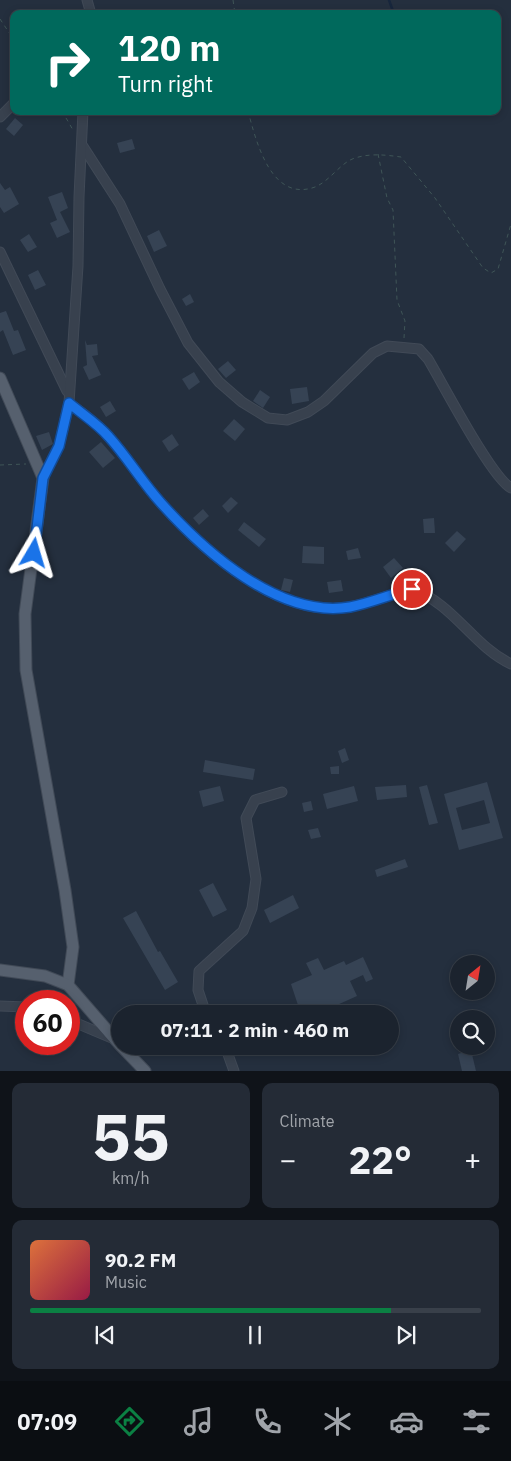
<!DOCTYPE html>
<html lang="en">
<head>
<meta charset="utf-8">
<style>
  body { margin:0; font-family:"IBM Plex Sans",sans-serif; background:#242b36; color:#f1f3f6; height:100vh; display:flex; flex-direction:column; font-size:19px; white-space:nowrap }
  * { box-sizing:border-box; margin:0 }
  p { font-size:16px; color:#a0a4aa }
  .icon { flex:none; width:28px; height:28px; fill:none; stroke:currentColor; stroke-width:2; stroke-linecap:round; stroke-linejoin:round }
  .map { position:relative; height:1071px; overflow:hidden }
  .side { display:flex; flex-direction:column; gap:12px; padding:12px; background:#0f1319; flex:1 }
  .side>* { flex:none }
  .hud { position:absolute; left:10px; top:10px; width:491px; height:105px; border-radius:10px; box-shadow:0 2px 8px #0003,0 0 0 1px #39404a; background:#00695c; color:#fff; overflow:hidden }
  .needle { width:32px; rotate:30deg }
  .controls { position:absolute; left:450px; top:955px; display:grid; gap:10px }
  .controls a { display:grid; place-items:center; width:45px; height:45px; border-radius:50%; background:#1b232e; box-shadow:0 2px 8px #0003,0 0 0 1px #39404a; font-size:25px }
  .speed { position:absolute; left:15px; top:990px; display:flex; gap:10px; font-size:25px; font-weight:700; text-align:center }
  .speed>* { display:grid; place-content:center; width:65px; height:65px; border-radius:50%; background:#1b232e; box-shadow:0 2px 8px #0003,0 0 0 1px #39404a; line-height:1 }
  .speed .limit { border:8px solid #d22; background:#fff; color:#111 }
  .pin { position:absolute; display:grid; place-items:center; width:42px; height:42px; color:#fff; margin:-21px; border:2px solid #fff; border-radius:50%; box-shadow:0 1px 5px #0007 }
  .me { position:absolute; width:55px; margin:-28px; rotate:7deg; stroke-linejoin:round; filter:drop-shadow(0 0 4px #0008) }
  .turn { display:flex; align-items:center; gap:18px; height:105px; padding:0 25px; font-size:22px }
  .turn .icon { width:65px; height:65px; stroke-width:2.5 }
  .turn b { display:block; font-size:35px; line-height:42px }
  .big { font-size:38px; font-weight:800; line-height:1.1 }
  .side .card { flex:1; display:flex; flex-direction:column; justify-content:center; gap:8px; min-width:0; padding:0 18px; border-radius:10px; background:#242b36 }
  .side .dial { align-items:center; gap:0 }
  .dial b { font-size:65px; line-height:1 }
  .song { display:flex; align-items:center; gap:15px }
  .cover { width:60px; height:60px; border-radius:8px; background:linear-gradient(135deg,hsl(20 70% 55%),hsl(340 70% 35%)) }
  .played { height:5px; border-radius:2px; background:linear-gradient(90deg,#0b8043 80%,#39404a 80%) }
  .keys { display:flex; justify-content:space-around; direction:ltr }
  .heat { display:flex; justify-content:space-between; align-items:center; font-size:28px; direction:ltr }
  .side .tiles { flex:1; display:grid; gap:12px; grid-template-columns:1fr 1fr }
  .card:last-child { grid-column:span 2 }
  .trip { position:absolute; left:111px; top:1005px; width:288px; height:50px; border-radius:25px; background:#1b232e; box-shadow:0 2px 8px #0003,0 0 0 1px #39404a; font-weight:800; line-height:50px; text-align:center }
  .menu { display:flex; height:80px; justify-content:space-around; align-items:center; background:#0b0e12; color:#a0a4aa }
  .menu .icon { width:35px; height:35px }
  .menu .selected { color:#0b8043 }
  .menu b { font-size:22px; color:#f1f3f6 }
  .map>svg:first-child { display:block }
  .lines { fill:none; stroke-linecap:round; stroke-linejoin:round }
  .stream { stroke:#17263c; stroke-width:2.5 }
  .building { fill:#364354; fill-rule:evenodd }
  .minor-casing { stroke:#414a57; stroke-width:11 }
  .major-casing { stroke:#414a57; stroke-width:13 }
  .path { stroke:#3f5557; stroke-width:1; stroke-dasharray:4 4; stroke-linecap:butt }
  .minor { stroke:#38414e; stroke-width:9 }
  .major { stroke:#56606e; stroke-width:11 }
  .route-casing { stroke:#114b97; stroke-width:12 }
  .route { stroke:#1a73e8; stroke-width:9 }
</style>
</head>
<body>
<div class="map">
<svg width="511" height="1071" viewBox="0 0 511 1071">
  <rect width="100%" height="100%" fill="#242f3e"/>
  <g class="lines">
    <polyline class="stream" points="389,0 394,14"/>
  </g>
  <g class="building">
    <polygon points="15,118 23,125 14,136 6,129"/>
    <polygon points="132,139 135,149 120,153 117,143"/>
    <polygon points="0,183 5,190 10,187 19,204 4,213 0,207"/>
    <polygon points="62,192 68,208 60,212 70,232 57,238 50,223 57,220 48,197"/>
    <polygon points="159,230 167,246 154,252 147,236"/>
    <polygon points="29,234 37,247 28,252 20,240"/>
    <polygon points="38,270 46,285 35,290 28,275"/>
    <polygon points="190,294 194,302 186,306 182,299"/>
    <polygon points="6,311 14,331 18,330 26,350 13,355 3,330 0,332 0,313"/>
    <polygon points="85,340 87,345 97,344 98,355 92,356 101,375 89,380 83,367 87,365"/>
    <polygon points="228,361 236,370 226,378 218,369"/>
    <polygon points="194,372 200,382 189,390 182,379"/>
    <polygon points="307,387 309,401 292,404 290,389"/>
    <polygon points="260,390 270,397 263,408 253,401"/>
    <polygon points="110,401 116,411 106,417 100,407"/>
    <polygon points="234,419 245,429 235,441 223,431"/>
    <polygon points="49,432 53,444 42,450 36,436"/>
    <polygon points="172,434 179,445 169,452 162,441"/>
    <polygon points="101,442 115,458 103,468 89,452"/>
    <polygon points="231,497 238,503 228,513 222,506"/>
    <polygon points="203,509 209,516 199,525 193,518"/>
    <polygon points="434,518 435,533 424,533 423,519"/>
    <polygon points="244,522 266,539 259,547 238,530"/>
    <polygon points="457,531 466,539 454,552 445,543"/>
    <polygon points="303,546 324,547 324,564 302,563"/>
    <polygon points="358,548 361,558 348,560 346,551"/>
    <polygon points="394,558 403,568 391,578 383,567"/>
    <polygon points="284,578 293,580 290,592 281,590"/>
    <polygon points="341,580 343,591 329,593 327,582"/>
    <polygon points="345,748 349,760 342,763 338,751"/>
    <polygon points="205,760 255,769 253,780 203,772"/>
    <polygon points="339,766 339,774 331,774 330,767"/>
    <path d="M487,782L503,838L459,850L444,794ZM484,800L490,823L462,830L456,808Z"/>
    <polygon points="406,785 407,797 377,800 375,787"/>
    <polygon points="427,785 438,823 429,825 419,787"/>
    <polygon points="220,786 224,801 203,807 199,791"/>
    <polygon points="354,786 358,801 327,809 323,794"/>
    <polygon points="311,801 313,810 304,812 302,803"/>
    <polygon points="318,828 321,837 311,839 308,830"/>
    <polygon points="405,859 408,867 377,877 375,870"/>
    <polygon points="213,883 227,910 213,917 199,890"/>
    <polygon points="293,895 299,908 270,923 264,910"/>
    <polygon points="136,911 158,952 160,951 178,982 165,990 123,918"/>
    <polygon points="363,957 373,979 366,982 363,975 350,981 357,996 317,1014 301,1014 291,984 312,975 306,963 318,958 324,970 344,961 346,965"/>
    <polygon points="471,1050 476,1071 462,1071 458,1054"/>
  </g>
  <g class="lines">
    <defs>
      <g id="minor">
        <polyline points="87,0 91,14"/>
        <polyline points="0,117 14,103"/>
        <path d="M82,145L120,204L160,289L188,343L219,382L242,402L268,418L287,420L308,412L324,401L373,353L387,346L419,349L428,359C443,384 491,477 511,488"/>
        <polyline points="0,252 67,391"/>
        <path d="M69,403C82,413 98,424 109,437C128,458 142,482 161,503C203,551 279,619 350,607C371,603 391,594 412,589C454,604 473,646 511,664"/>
        <polyline points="43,478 59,446 69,403 78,266 79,197 83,111"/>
        <polyline points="0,1006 26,1007"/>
        <polyline points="206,1014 198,990 199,971 243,931 252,908 256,879 246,818 255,800 282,792"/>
        <polyline points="69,1020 114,1039"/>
        <polyline points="225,1046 234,1071"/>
      </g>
      <g id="major">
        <polyline points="0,378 43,478 25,614 26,670 65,890 73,947 68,985"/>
        <polyline points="0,970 45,976 68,985 120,1045"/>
        <polyline points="121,1046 145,1071"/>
      </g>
    </defs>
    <use href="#minor" class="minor-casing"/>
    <use href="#major" class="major-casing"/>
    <g class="path">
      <polyline points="233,0 235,14"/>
      <polyline points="0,19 14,40"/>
      <polyline points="62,111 73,130"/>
      <path d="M248,111C256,141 271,203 315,187C330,181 341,162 355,158C371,153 386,155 401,157L435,198L483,268L491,273L498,269L511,224"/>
      <polyline points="378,154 387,198 393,210 397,300 405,321 404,338"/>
      <polyline points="0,465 26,464"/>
    </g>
    <use href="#minor" class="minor"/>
    <use href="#major" class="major"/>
  </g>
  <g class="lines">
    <defs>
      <path id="route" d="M34,553L43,478L59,446L69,403C82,414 98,424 109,437C128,458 142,482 161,503C204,551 279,619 350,607C371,603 391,594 412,589"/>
    </defs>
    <use href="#route" class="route-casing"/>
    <use href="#route" class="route"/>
  </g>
</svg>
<div class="controls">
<a><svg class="needle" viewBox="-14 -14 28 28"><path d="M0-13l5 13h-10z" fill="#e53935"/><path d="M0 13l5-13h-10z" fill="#a0a4aa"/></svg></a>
<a><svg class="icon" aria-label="search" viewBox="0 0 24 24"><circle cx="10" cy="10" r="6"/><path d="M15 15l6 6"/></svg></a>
</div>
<div class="speed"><div class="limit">60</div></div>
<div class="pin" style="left:412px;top:589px;background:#d93025"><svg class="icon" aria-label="arrive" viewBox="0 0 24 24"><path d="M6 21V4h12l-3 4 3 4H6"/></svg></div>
<svg class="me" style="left:34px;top:553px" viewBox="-20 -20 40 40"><path d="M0-17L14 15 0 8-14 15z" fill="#1a73e8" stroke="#fff" stroke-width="4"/></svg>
<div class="trip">07:11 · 2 min · 460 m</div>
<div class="hud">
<div class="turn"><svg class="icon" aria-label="right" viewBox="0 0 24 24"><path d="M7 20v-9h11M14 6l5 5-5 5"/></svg><div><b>120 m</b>Turn right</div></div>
</div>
</div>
<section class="side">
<div class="tiles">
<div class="card dial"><b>55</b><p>km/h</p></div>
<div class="card"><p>Climate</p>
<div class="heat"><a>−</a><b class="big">22°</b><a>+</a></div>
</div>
<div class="card">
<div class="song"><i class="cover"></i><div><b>90.2 FM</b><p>Music</p></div></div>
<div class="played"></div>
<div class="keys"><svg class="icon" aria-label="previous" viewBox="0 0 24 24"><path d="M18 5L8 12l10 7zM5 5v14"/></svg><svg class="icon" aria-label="pause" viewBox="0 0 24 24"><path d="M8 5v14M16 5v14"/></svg><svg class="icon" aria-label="next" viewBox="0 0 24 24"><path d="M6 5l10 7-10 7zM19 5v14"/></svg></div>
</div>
</div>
</section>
<nav class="menu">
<b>07:09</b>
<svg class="icon selected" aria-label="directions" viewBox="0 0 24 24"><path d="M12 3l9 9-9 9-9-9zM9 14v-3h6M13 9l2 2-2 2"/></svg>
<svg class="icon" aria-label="music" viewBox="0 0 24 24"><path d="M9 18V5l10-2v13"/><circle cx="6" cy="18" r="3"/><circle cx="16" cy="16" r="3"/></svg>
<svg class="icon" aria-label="phone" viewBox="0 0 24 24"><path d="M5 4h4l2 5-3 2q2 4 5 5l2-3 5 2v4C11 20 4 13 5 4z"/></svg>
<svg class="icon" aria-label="climate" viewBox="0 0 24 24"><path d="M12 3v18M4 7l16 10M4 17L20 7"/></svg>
<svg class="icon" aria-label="car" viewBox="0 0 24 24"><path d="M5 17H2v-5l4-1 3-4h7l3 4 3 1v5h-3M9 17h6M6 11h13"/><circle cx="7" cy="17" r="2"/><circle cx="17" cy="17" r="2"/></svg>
<svg class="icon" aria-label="filters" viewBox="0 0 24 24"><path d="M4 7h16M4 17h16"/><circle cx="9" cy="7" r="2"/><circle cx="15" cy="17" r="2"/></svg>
</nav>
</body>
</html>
